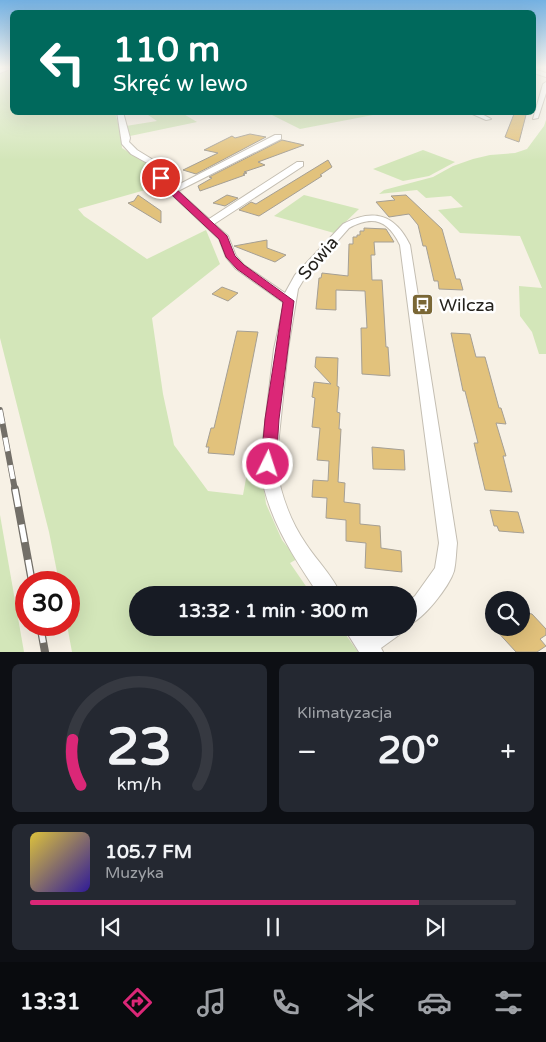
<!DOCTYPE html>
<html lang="pl">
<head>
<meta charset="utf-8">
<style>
  body { margin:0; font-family:"Varela Round",sans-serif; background:#242831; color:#f1f3f6; height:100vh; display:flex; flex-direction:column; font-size:19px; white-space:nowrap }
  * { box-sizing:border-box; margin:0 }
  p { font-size:16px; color:#9ea1a6 }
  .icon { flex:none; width:28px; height:28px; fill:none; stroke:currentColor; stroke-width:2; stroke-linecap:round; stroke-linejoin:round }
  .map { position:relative; height:652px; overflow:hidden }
  .drawer { display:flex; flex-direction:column; gap:12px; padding:12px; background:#0d0f14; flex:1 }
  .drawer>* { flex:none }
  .guide { position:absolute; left:10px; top:10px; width:526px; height:105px; border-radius:8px; box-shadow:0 5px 20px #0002; background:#00695c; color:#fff; overflow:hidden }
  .controls { position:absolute; left:485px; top:591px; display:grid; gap:10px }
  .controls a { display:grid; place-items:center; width:45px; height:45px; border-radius:50%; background:#171b24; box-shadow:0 5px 20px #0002; font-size:25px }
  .speed { position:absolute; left:15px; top:571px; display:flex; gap:10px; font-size:25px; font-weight:700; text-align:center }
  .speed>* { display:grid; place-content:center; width:65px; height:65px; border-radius:50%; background:#171b24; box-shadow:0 5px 20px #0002; line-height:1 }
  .speed .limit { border:8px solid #d22; background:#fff; color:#111 }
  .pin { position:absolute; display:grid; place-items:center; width:42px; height:42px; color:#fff; margin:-21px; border:2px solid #fff; border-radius:50%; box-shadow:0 1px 5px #0007 }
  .me { position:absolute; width:55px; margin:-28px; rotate:4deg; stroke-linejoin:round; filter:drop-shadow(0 0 4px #0008) }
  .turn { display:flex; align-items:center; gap:18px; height:105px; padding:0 20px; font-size:22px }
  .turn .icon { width:65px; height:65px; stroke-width:2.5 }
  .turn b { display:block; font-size:35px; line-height:42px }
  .big { font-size:38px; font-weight:700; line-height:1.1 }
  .drawer .tile { flex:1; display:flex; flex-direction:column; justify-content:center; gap:8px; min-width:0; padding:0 18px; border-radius:8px; background:#242831 }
  .drawer .dial { align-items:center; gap:0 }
  .dial svg { height:130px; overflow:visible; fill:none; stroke:#363941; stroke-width:7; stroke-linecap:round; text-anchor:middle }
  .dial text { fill:#f1f3f6; stroke:none }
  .song { display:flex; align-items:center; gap:15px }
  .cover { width:60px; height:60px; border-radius:8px; background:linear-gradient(135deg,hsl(50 70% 55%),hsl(250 70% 35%)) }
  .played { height:5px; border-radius:2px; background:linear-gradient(90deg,#db2777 80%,#363941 80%) }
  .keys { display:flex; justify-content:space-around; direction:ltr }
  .heat { display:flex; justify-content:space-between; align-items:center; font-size:28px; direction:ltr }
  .drawer .tiles { flex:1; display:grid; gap:12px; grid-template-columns:1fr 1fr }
  .tile:last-child { grid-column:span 2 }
  .trip { position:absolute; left:129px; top:586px; width:288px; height:50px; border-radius:25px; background:#171b24; box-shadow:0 5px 20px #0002; font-weight:700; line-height:50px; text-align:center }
  .dock { display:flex; height:80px; justify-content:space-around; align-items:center; background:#090b0e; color:#9ea1a6 }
  .dock .icon { width:35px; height:35px }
  .dock .selected { color:#db2777 }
  .dock b { font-size:22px; color:#f1f3f6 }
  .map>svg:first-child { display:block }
  .green { fill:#d3e6b9 }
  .building { fill:#e2c27c; stroke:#a59f94 }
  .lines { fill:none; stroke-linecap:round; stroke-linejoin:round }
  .minor-casing { stroke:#c4beb2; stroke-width:2 }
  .major-casing { stroke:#c4beb2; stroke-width:2 }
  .minor { fill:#fff; fill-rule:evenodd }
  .major { fill:#fff; fill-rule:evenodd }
  .rail-far1-casing { stroke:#736f68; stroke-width:6 }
  .rail-casing { stroke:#736f68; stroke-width:8 }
  .rail-far1 { stroke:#fff; stroke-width:4.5; stroke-dasharray:14; stroke-linecap:butt }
  .rail { stroke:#fff; stroke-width:5.5; stroke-dasharray:18; stroke-linecap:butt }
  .route { fill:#db2777; stroke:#8e194d }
  .labels { text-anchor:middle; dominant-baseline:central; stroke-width:5; stroke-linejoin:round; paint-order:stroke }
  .street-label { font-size:18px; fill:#24221d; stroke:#fff }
  .poi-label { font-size:18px; fill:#24221d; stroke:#fff; text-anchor:start }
</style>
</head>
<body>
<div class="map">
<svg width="546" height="652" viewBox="0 0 546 652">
  <rect width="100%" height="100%" fill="#f7f1e5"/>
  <g class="green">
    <polygon points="12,68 12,112 115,113 121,133 122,148 147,164 163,185 78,209 84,216 147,259 206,230 220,264 152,318 163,394 174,445 208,491 243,495 250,457 260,458 266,504 282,540 297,559 290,563 312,595 138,595 138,628 341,628 358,652 72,652 67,625 69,625 69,582 59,582 49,532 0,338 0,71"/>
    <polygon points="145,113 182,113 197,122 130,136 126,126 157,121"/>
    <polygon points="368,113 373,115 300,129 268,113"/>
    <polygon points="546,120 546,354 539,354 532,332 520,316 519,286 542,288 520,236 460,233 438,210 463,207 451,196 426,198 417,190 379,194 384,190 433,177 453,166 473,159 490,155 515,153 527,149 544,126"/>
    <polygon points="423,150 455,162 429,176 403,181 373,169"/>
    <polygon points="304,195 359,209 334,233 274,216"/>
    <polygon points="0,515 24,652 0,652"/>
  </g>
  <g class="building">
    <polygon points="514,114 526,115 519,142 505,137"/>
    <polygon points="250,134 266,137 196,174 183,170 218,153 204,150 232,136 235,138"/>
    <polygon points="282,140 304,145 258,162 265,165 244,172 247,173 243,174 245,175 200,191 198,186 212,178 209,177"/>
    <polygon points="328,160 332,167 320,175 322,176 259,216 239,210 251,202 256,204"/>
    <polygon points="138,195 161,211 161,223 128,203 134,201"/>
    <polygon points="227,195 238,198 225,206 213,203"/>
    <polygon points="406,195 442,229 456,279 460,279 463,290 439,289 438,281 434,281 426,246 423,246 418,225 409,214 389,217 376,202 395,200 391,196"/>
    <polygon points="364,228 386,229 394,242 374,242 375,255 371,255 372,280 382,280 386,347 388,347 390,376 362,374 361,328 367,328 365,291 336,290 336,310 316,309 319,278 321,278 322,273 348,276 349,244 353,244 353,237 357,237 357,235 360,235 360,231 364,231"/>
    <polygon points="267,240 267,248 286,255 275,262 234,246"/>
    <polygon points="222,287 238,293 228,301 212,294"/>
    <polygon points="237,331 258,332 234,455 208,453 209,447 206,447 211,428 214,428"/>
    <polygon points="451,333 470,334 476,357 485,357 499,408 501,408 506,424 496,423 506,456 503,456 512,492 485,490 474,443 478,443 465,391 463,391"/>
    <polygon points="316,357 338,358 337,386 339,387 337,412 340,413 339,429 341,429 338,482 345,483 344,502 360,504 360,524 380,526 381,548 401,551 402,572 365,568 366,543 346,541 346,520 326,518 327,498 312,497 313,480 328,481 329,461 317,460 320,428 312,427 315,398 312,397 314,382 331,384 315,367"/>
    <polygon points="372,447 404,450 405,470 373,469"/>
    <polygon points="490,510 518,512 524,533 499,531 497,526 494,526"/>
    <polygon points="526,613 532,614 546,629 546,635 540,639 546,646 537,652 516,652 494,628 521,628 521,616"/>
  </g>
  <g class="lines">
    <defs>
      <g id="minor">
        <polygon points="10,68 10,69 0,73 0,69"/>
        <polygon points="546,82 546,93 538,118 533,119 543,84"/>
        <path d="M117,112H123L130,138L129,142L137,150L155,161L174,187L275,135H281V139L178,191L209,219L297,162H303V166L214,224L228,236L236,256L244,265L285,293L295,275L343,224C373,208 395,214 410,245L457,543C456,552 456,562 454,571C449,587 423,620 408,625V602L415,596L435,568L439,543L400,245C388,220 373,215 349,228L304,279L298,289L288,349L276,465C280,492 290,521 306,544C317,561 333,576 341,595H319C292,555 265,514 260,465L274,349L284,303L236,269L226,257L219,239L169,192L149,164L131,154L122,144Z"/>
        <polygon points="468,112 478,112 491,119 486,120"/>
        <polygon points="344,628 367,628 370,631 374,628 403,628 399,635 381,648 383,652 359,652"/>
      </g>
      <polygon id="major" points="534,69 546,73 546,77 534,73"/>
    </defs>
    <use href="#minor" class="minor-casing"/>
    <use href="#major" class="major-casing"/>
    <use href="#minor" class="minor"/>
    <use href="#major" class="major"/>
    <defs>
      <polyline id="rail-far1" points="0,410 15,490"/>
      <g id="rail">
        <polyline points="15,489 32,582"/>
        <polyline points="40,625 45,652"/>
      </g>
    </defs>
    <use href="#rail-far1" class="rail-far1-casing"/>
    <use href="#rail" class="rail-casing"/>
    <use href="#rail-far1" class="rail-far1"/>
    <use href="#rail" class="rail"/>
  </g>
  <linearGradient id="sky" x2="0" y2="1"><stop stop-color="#74b1e2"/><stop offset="0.42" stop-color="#fbf9f3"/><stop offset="1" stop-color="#fbf9f3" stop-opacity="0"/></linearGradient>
  <rect width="546" height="160" fill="url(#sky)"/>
  <polygon class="route" points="161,175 227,236 235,256 244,265 294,301 279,419 276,464 274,469 268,470 263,469 261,464 265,419 283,302 237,269 226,257 219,239 172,195 157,178"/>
  <defs>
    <symbol id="bus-square" viewBox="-11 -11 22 22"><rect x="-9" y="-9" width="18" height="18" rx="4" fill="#7a6735" stroke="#fff"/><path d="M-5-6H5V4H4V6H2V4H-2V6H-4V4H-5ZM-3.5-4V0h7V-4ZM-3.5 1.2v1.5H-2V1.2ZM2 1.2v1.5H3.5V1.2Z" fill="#fff"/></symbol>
  </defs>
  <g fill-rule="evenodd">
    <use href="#bus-square" x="410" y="292" width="25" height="25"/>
  </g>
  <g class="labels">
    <g class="street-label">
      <text transform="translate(318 258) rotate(-49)">Sowia</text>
    </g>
    <g class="poi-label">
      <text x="439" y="305">Wilcza</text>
    </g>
  </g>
</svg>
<div class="controls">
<a><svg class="icon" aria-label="search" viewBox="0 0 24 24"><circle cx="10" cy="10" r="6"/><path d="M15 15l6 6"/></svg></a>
</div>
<div class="speed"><div class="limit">30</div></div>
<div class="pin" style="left:161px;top:178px;background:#d93025"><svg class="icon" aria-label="arrive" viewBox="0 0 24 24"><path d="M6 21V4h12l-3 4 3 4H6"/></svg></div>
<svg class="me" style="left:268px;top:464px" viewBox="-20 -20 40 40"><circle r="17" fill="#db2777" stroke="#fff" stroke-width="3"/><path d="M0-11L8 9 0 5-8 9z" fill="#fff"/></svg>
<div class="trip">13:32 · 1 min · 300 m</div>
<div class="guide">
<div class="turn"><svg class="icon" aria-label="left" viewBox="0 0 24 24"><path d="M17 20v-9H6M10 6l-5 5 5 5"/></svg><div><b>110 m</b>Skręć w lewo</div></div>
</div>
</div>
<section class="drawer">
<div class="tiles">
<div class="tile dial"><svg viewBox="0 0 100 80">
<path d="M14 69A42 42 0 1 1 86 69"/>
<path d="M14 69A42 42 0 0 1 9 41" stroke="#db2777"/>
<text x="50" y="56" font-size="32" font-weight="700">23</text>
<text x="50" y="72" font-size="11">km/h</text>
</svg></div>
<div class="tile"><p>Klimatyzacja</p>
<div class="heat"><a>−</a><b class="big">20°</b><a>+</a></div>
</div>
<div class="tile">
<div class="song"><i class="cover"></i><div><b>105.7 FM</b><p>Muzyka</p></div></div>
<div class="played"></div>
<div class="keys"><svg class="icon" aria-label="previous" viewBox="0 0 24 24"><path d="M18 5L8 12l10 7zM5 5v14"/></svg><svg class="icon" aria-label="pause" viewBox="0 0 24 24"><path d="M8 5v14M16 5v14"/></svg><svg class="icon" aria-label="next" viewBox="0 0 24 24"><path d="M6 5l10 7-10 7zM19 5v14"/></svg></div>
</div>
</div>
</section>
<nav class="dock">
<b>13:31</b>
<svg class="icon selected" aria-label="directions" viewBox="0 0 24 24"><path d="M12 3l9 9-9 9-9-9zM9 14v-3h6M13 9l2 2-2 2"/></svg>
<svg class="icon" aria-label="music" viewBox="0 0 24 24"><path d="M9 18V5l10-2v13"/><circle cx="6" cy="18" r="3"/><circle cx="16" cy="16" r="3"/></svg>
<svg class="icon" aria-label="phone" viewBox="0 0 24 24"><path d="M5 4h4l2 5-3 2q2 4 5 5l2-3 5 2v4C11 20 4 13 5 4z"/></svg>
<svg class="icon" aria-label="climate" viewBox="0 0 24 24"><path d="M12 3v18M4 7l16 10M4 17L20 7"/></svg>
<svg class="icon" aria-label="car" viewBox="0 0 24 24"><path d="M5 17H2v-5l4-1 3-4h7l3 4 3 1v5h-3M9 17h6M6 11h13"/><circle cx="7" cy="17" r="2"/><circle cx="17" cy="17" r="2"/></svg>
<svg class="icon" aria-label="filters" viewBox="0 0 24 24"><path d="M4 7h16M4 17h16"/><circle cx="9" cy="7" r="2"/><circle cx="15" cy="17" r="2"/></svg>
</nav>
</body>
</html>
